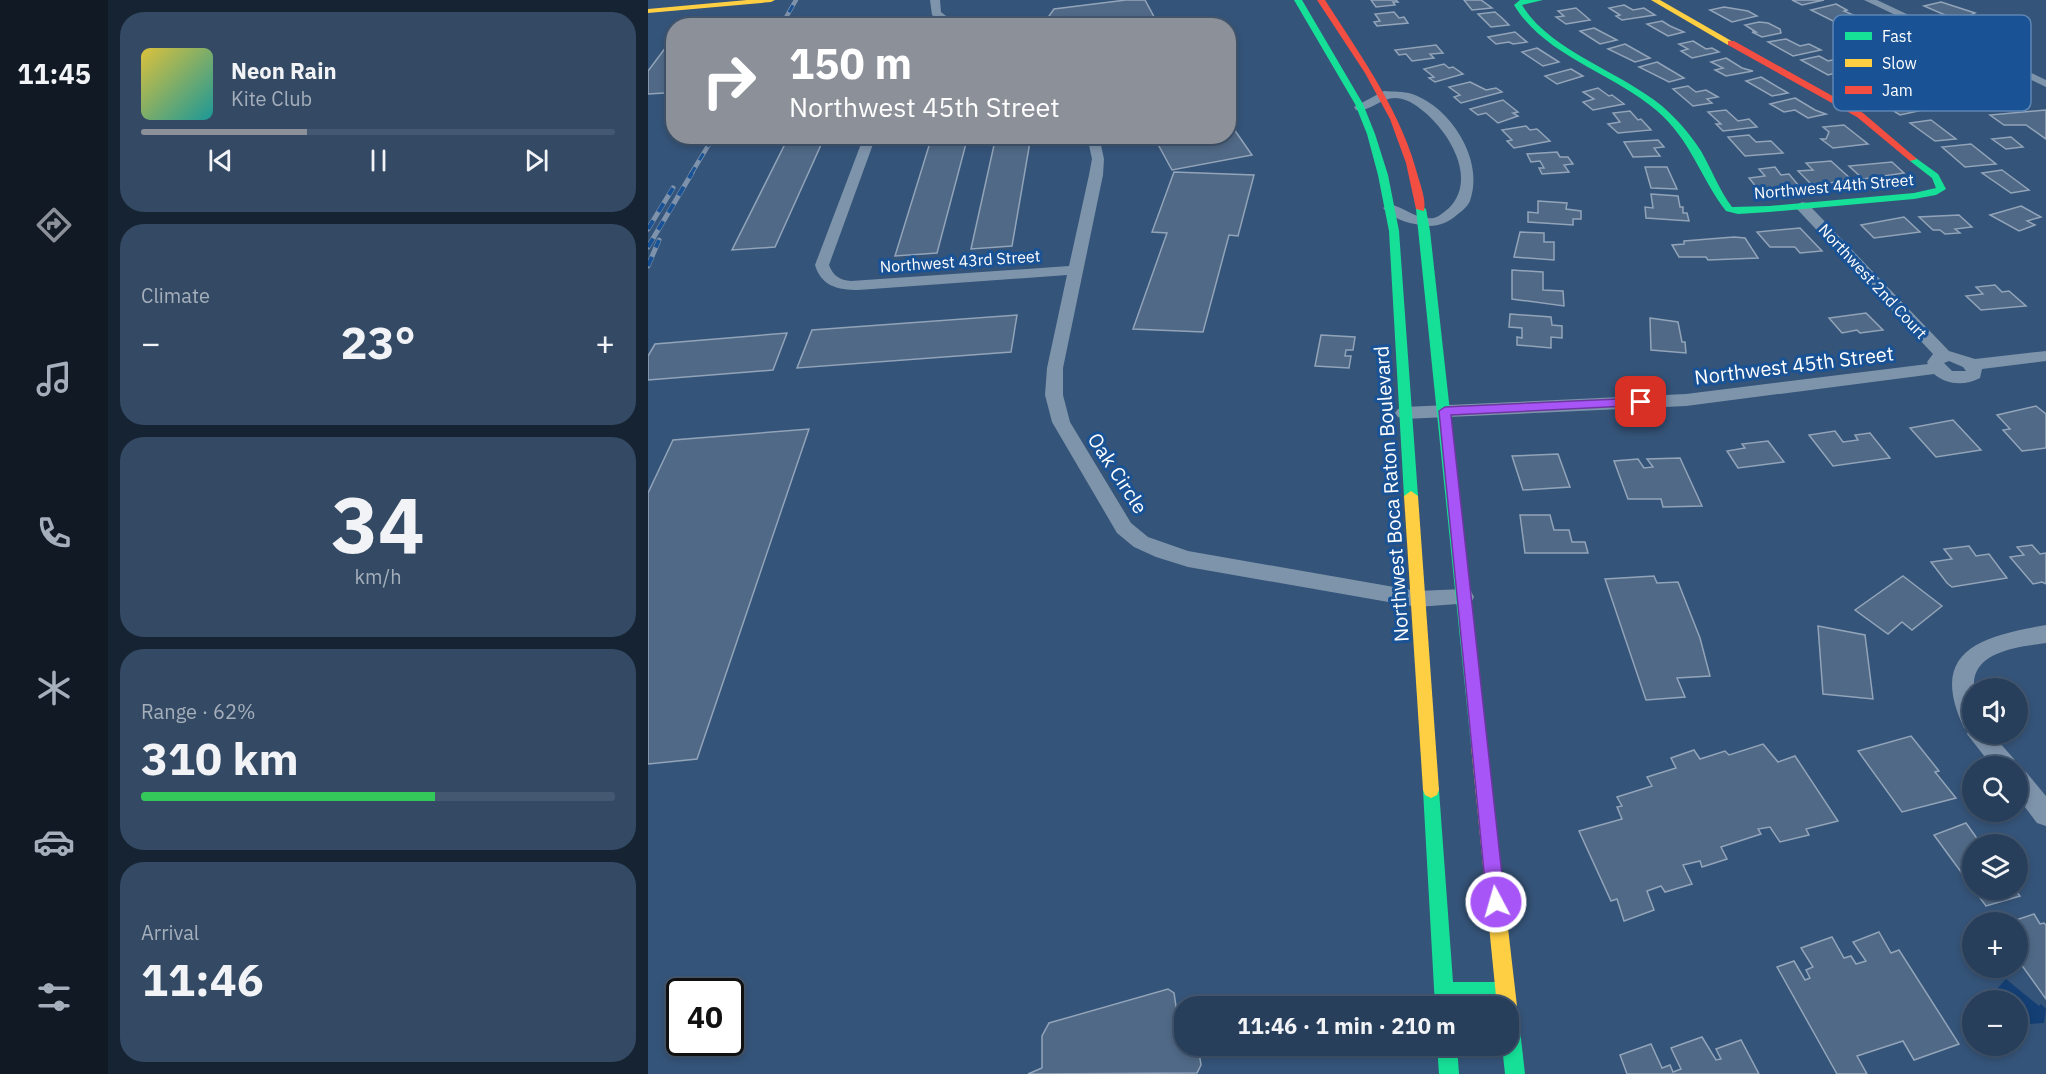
<!DOCTYPE html>
<html lang="en">
<head>
<meta charset="utf-8">
<style>
  body { margin:0; font-family:"IBM Plex Sans",sans-serif; background:#344a64; color:#f1f3f6; height:100vh; display:flex; flex-direction:column; font-size:22px; white-space:nowrap }
  * { box-sizing:border-box; margin:0 }
  p { font-size:20px; color:#a5afbb }
  .icon { flex:none; width:33px; height:33px; fill:none; stroke:currentColor; stroke-width:2; stroke-linecap:round; stroke-linejoin:round }
  .map { position:relative; flex:1; overflow:hidden }
  .panel { display:flex; flex-direction:column; gap:12px; padding:12px; background:#162332; width:540px }
  .panel>* { flex:none }
  .top-card { position:absolute; left:18px; top:18px; width:570px; height:126px; border-radius:24px; box-shadow:0 3px 9px #0003,0 0 0 2px #445871; background:#8c9099; color:#fff; overflow:hidden }
  .tools { position:absolute; left:1314px; top:678px; display:grid; gap:12px }
  .tools a { display:grid; place-items:center; width:66px; height:66px; border-radius:50%; background:#283f5b; box-shadow:0 3px 9px #0003,0 0 0 2px #445871; font-size:30px }
  .speed { position:absolute; left:18px; top:978px; display:flex; gap:12px; font-size:30px; font-weight:700; text-align:center }
  .speed>* { display:grid; place-content:center; width:78px; height:78px; border-radius:50%; background:#283f5b; box-shadow:0 3px 9px #0003,0 0 0 2px #445871; line-height:1 }
  .speed .limit { border:3px solid #111; border-radius:9px; background:#fff; color:#111 }
  .pin { position:absolute; display:grid; place-items:center; width:51px; height:51px; color:#fff; margin:-26px; border-radius:12px; box-shadow:0 3px 9px #0006 }
  .me { position:absolute; width:66px; margin:-33px; rotate:354deg; stroke-linejoin:round; filter:drop-shadow(0 0 4px #0008) }
  .turn { display:flex; align-items:center; gap:21px; height:126px; padding:0 24px; font-size:27px }
  .turn .icon { width:78px; height:78px; stroke-width:2.5 }
  .turn b { display:block; font-size:42px; line-height:51px }
  .big { font-size:45px; font-weight:700; line-height:1.1 }
  .panel .card { flex:1; display:flex; flex-direction:column; justify-content:center; gap:9px; min-width:0; padding:0 21px; border-radius:24px; background:#344a64 }
  .panel .dial { align-items:center; gap:0 }
  .dial b { font-size:78px; line-height:1 }
  .song { display:flex; align-items:center; gap:18px }
  .cover { width:72px; height:72px; border-radius:9px; background:linear-gradient(135deg,hsl(50 70% 55%),hsl(180 70% 35%)) }
  .played { height:6px; border-radius:3px; background:linear-gradient(90deg,#8c9099 35%,#445871 35%) }
  .keys { display:flex; justify-content:space-around; direction:ltr }
  .heat { display:flex; justify-content:space-between; align-items:center; font-size:33px; direction:ltr }
  .charge { height:9px; border-radius:4px; background:linear-gradient(90deg,#34c759 62%,#445871 0) }
  .trip { position:absolute; left:526px; top:996px; width:345px; height:60px; border-radius:24px; background:#283f5b; box-shadow:0 3px 9px #0003,0 0 0 2px #445871; font-weight:700; line-height:60px; text-align:center }
  main { display:flex; flex:1; min-height:0 }
  .tabs { display:flex; flex-direction:column; width:108px; justify-content:space-around; align-items:center; background:#101924; color:#a5afbb }
  .tabs .icon { width:42px; height:42px }
  .tabs .on { color:#8c9099 }
  .tabs b { font-size:27px; color:#f1f3f6 }
  .map>svg:first-child { display:block }
  .water { fill:#143f74 }
  .building { fill:#506986; stroke:#92a4b9; stroke-width:1.5 }
  .lines { fill:none; stroke-linecap:round; stroke-linejoin:round }
  .street { fill:#7e94ab; fill-rule:evenodd }
  .fast { fill:#16e098; fill-rule:evenodd }
  .slow { fill:#ffcf43; fill-rule:evenodd }
  .jam { fill:#f24e42; fill-rule:evenodd }
  .rail-far1-casing { stroke:#7e93ab; stroke-width:4.5 }
  .rail-casing { stroke:#7e93ab; stroke-width:5 }
  .rail-far1 { stroke:#195295; stroke-width:3; stroke-dasharray:8; stroke-linecap:butt }
  .rail { stroke:#195295; stroke-width:4; stroke-dasharray:10; stroke-linecap:butt }
  .route { fill:#a855f7; stroke:#6d37a1; stroke-width:1.5 }
  .labels { text-anchor:middle; dominant-baseline:central; stroke-width:6; stroke-linejoin:round; paint-order:stroke }
  .far-street-label { font-size:16px; fill:#fff; stroke:#195295 }
  .street-label { font-size:20px; fill:#fff; stroke:#195295 }
  .key { fill:#195295; stroke:#5e86b5; stroke-width:1.5 }
  .key-label { font-size:16px; fill:#fff }
</style>
</head>
<body>
<main>
<nav class="tabs">
<b>11:45</b>
<svg class="icon on" aria-label="directions" viewBox="0 0 24 24"><path d="M12 3l9 9-9 9-9-9zM9 14v-3h6M13 9l2 2-2 2"/></svg>
<svg class="icon" aria-label="music" viewBox="0 0 24 24"><path d="M9 18V5l10-2v13"/><circle cx="6" cy="18" r="3"/><circle cx="16" cy="16" r="3"/></svg>
<svg class="icon" aria-label="phone" viewBox="0 0 24 24"><path d="M5 4h4l2 5-3 2q2 4 5 5l2-3 5 2v4C11 20 4 13 5 4z"/></svg>
<svg class="icon" aria-label="climate" viewBox="0 0 24 24"><path d="M12 3v18M4 7l16 10M4 17L20 7"/></svg>
<svg class="icon" aria-label="car" viewBox="0 0 24 24"><path d="M5 17H2v-5l4-1 3-4h7l3 4 3 1v5h-3M9 17h6M6 11h13"/><circle cx="7" cy="17" r="2"/><circle cx="17" cy="17" r="2"/></svg>
<svg class="icon" aria-label="filters" viewBox="0 0 24 24"><path d="M4 7h16M4 17h16"/><circle cx="9" cy="7" r="2"/><circle cx="15" cy="17" r="2"/></svg>
</nav>
<section class="panel">
<div class="card">
<div class="song"><i class="cover"></i><div><b>Neon Rain</b><p>Kite Club</p></div></div>
<div class="played"></div>
<div class="keys"><svg class="icon" aria-label="previous" viewBox="0 0 24 24"><path d="M18 5L8 12l10 7zM5 5v14"/></svg><svg class="icon" aria-label="pause" viewBox="0 0 24 24"><path d="M8 5v14M16 5v14"/></svg><svg class="icon" aria-label="next" viewBox="0 0 24 24"><path d="M6 5l10 7-10 7zM19 5v14"/></svg></div>
</div>
<div class="card"><p>Climate</p>
<div class="heat"><a>−</a><b class="big">23°</b><a>+</a></div>
</div>
<div class="card dial"><b>34</b><p>km/h</p></div>
<div class="card"><p>Range · 62%</p><b class="big">310 km</b><div class="charge"></div></div>
<div class="card"><p>Arrival</p><b class="big">11:46</b></div>
</section>
<div class="map">
<svg width="1398" height="1074" viewBox="0 0 1398 1074">
  <rect width="100%" height="100%" fill="#355479"/>
  <polygon class="water" points="1358,979 1391,1006 1393,1004 1398,1009 1396,1023 1381,1024 1370,1012 1370,1000 1359,1000 1349,989"/>
  <g class="building">
    <polygon points="478,0 497,0 511,26 394,26 406,9"/>
    <polygon points="723,0 748,0 750,2 745,2 747,5 728,7"/>
    <polygon points="816,0 833,0 844,8 824,10"/>
    <polygon points="1144,0 1176,0 1154,5"/>
    <polygon points="1293,2 1327,13 1323,15 1343,23 1327,28 1276,6"/>
    <polygon points="1188,4 1199,10 1196,11 1210,17 1189,23 1163,10"/>
    <polygon points="976,5 985,10 996,8 1007,15 974,20 968,16 972,15 961,8"/>
    <polygon points="1076,7 1100,11 1109,16 1084,22 1062,10"/>
    <polygon points="928,8 942,20 918,24 908,17 916,16 910,11"/>
    <polygon points="746,12 751,18 756,17 760,23 729,26 726,22 732,21 727,14"/>
    <polygon points="847,12 854,18 861,25 843,27 830,14"/>
    <polygon points="212,17 210,22 229,21 227,26 155,26 157,20"/>
    <polygon points="62,21 58,26 33,26 36,22"/>
    <polygon points="1014,21 1022,26 1036,32 1020,36 999,24"/>
    <polygon points="1111,22 1120,23 1132,29 1133,33 1114,37 1104,32 1108,32 1097,25"/>
    <polygon points="946,28 969,40 952,44 932,31"/>
    <polygon points="867,32 879,42 865,44 861,42 848,44 840,37"/>
    <polygon points="1138,39 1152,46 1161,44 1173,50 1145,56 1120,42"/>
    <polygon points="1045,41 1058,49 1064,48 1071,52 1044,58 1033,51 1040,49 1031,44"/>
    <polygon points="21,43 26,43 26,79 16,93 0,94 0,71"/>
    <polygon points="977,44 1002,58 987,62 960,49"/>
    <polygon points="788,45 795,53 782,54 786,58 764,61 758,54 751,55 747,50"/>
    <polygon points="889,48 911,62 895,66 874,52"/>
    <polygon points="1171,56 1180,61 1189,59 1206,68 1180,75 1153,60"/>
    <polygon points="1078,58 1094,68 1105,71 1078,76 1067,70 1075,68 1063,62"/>
    <polygon points="1009,62 1036,78 1021,82 991,67"/>
    <polygon points="796,64 801,68 805,67 815,74 787,82 781,78 786,77 776,69"/>
    <polygon points="923,69 935,76 909,84 897,76"/>
    <polygon points="1113,77 1140,93 1124,96 1098,81"/>
    <polygon points="822,82 838,90 848,88 854,92 813,103 806,97 812,95 801,87"/>
    <polygon points="1040,86 1048,92 1058,90 1070,97 1059,99 1064,103 1045,106 1025,89"/>
    <polygon points="950,88 961,96 964,95 976,104 945,110 935,102 946,99 935,92"/>
    <polygon points="1243,96 1248,98 1255,97 1275,110 1252,115 1226,99"/>
    <polygon points="1147,98 1167,110 1178,114 1160,118 1147,110 1136,112 1122,104"/>
    <polygon points="855,100 870,112 865,113 870,116 850,123 838,113 830,115 822,109"/>
    <polygon points="1078,110 1090,121 1101,119 1109,127 1075,131 1068,124 1073,124 1060,112"/>
    <polygon points="1398,110 1398,139 1378,125 1356,125 1342,115"/>
    <polygon points="982,111 990,120 993,119 1003,130 970,133 960,124 972,122 965,113"/>
    <polygon points="1283,120 1308,139 1287,141 1262,123"/>
    <polygon points="581,122 604,155 524,170 506,137 580,136"/>
    <polygon points="1196,125 1220,144 1185,148 1173,139 1178,139 1181,132 1175,127"/>
    <polygon points="878,126 882,130 889,129 902,141 866,148 859,141 864,140 854,130"/>
    <polygon points="1101,135 1108,142 1123,141 1135,153 1097,156 1080,137"/>
    <polygon points="141,136 177,136 127,247 84,250"/>
    <polygon points="284,136 320,136 289,253 247,256"/>
    <polygon points="348,136 383,136 364,246 323,249"/>
    <polygon points="1363,137 1375,147 1358,149 1344,139"/>
    <polygon points="1010,140 1016,147 1006,148 1012,156 985,157 976,142"/>
    <polygon points="1323,144 1348,164 1317,167 1294,147"/>
    <polygon points="909,152 912,157 920,157 925,164 916,165 921,172 894,174 891,168 896,168 892,161 883,162 879,154"/>
    <polygon points="1183,161 1204,180 1164,185 1150,171 1165,170 1158,163"/>
    <polygon points="1244,162 1256,173 1215,179 1201,166"/>
    <polygon points="997,167 1019,167 1029,189 1003,188"/>
    <polygon points="1127,167 1133,175 1141,174 1151,186 1110,189 1101,178 1117,176 1111,169"/>
    <polygon points="1354,170 1381,190 1363,193 1334,173"/>
    <polygon points="526,172 606,175 590,236 581,235 555,332 485,329 519,233 504,232"/>
    <polygon points="1003,194 1030,196 1032,207 1035,207 1035,213 1039,213 1041,221 998,218 997,207 1005,208"/>
    <polygon points="890,201 919,203 918,209 933,211 933,219 925,219 925,225 880,222 880,212 890,213"/>
    <polygon points="1373,206 1393,217 1379,221 1387,225 1371,231 1342,215"/>
    <polygon points="1311,215 1324,227 1307,229 1312,233 1297,234 1292,230 1285,230 1271,217"/>
    <polygon points="1256,217 1272,232 1226,238 1213,225"/>
    <polygon points="1152,228 1174,251 1152,253 1147,247 1122,247 1109,232"/>
    <polygon points="872,232 896,233 896,242 906,242 906,260 866,257"/>
    <polygon points="1086,237 1097,238 1110,258 1060,260 1058,257 1031,257 1024,245 1036,244 1036,241"/>
    <polygon points="864,270 895,272 895,290 915,291 916,306 864,299"/>
    <polygon points="1347,285 1354,292 1361,291 1378,306 1333,310 1318,296 1335,294 1328,287"/>
    <polygon points="1218,313 1235,330 1212,333 1209,330 1194,333 1181,318"/>
    <polygon points="862,314 903,317 904,325 914,326 914,338 903,337 903,348 869,345 869,337 874,338 874,328 861,327"/>
    <polygon points="369,315 363,352 149,368 164,330"/>
    <polygon points="1002,318 1030,322 1034,342 1037,342 1038,353 1003,350"/>
    <polygon points="139,333 125,370 0,380 0,356 7,344"/>
    <polygon points="673,335 707,337 705,350 698,350 697,356 703,356 701,368 667,366"/>
    <polygon points="1388,406 1398,414 1398,448 1374,451 1355,430 1362,429 1349,415"/>
    <polygon points="1305,420 1333,450 1288,457 1262,428"/>
    <polygon points="161,429 49,759 0,764 0,493 25,440"/>
    <polygon points="1187,431 1195,442 1210,440 1207,435 1222,433 1242,458 1185,466 1161,435"/>
    <polygon points="1120,441 1136,462 1090,468 1079,451 1097,448 1094,444"/>
    <polygon points="910,454 922,487 875,490 864,456"/>
    <polygon points="1032,458 1054,506 1015,507 1013,499 980,499 966,461 990,459 996,468 1005,467 999,459"/>
    <polygon points="872,515 902,515 906,530 921,530 924,542 937,542 940,553 877,553"/>
    <polygon points="1384,545 1392,554 1398,553 1398,584 1394,582 1385,584 1362,557 1376,555 1369,547"/>
    <polygon points="1321,546 1328,556 1341,554 1359,578 1304,587 1299,583 1283,562 1304,559 1296,549"/>
    <polygon points="1006,576 1009,583 1030,582 1052,638 1062,676 1029,678 1037,697 998,700 957,579"/>
    <polygon points="1255,576 1294,606 1264,630 1254,622 1240,634 1207,610"/>
    <polygon points="1170,626 1217,635 1225,699 1175,694"/>
    <polygon points="1263,736 1291,771 1287,772 1308,798 1254,812 1210,751"/>
    <polygon points="1115,744 1130,762 1147,756 1190,821 1158,829 1161,835 1132,842 1122,827 1110,829 1113,834 1073,847 1079,859 1054,867 1052,861 1035,865 1044,884 1017,892 1013,886 999,891 1006,910 976,921 969,899 963,901 931,831 974,819 969,807 974,806 969,797 1004,786 999,777 1028,768 1023,758 1046,750 1052,759 1077,751 1081,755"/>
    <polygon points="1318,823 1333,844 1324,844 1324,887 1286,835"/>
    <polygon points="1326,890 1367,890 1372,896 1338,906"/>
    <polygon points="1386,914 1392,924 1396,923 1398,925 1398,999 1370,960 1370,922 1362,922"/>
    <polygon points="1231,932 1243,953 1251,950 1311,1044 1266,1060 1255,1041 1209,1056 1219,1074 1189,1074 1129,967 1146,961 1157,980 1162,978 1158,970 1165,967 1153,948 1184,937 1196,958 1203,956 1208,964 1218,961 1205,942"/>
    <polygon points="520,989 526,993 532,1033 537,1032 537,1046 550,1046 553,1065 549,1073 380,1074 394,1068 394,1036 401,1023"/>
    <polygon points="1054,1037 1068,1060 1073,1059 1068,1049 1093,1040 1111,1074 979,1074 972,1055 1003,1044 1014,1068 1022,1065 1025,1072 1033,1069 1023,1048"/>
  </g>
  <g class="lines">
    <g class="street">
      <polygon points="282,0 292,0 293,12 311,26 298,26 284,15"/>
      <polygon points="1216,0 1229,0 1398,80 1398,87"/>
      <path d="M736,91C745,92 755,91 764,94C803,107 837,161 822,201C820,206 814,211 810,214C799,224 786,228 772,225C759,223 743,218 735,208L742,204C757,208 769,220 786,218C792,216 796,212 801,208C834,176 793,117 760,101C736,90 725,113 708,110L706,107Z"/>
      <path d="M216,136H228L181,265C185,276 192,280 203,281L421,266L441,175L444,159L439,136H451L456,159L455,175L415,368V395L422,422L483,523L500,537L540,551L769,591L816,589L823,591L826,597L823,603L769,607L540,567L508,557L486,547L469,533L404,422L397,395L399,368L419,275L210,290C190,290 173,286 167,265Z"/>
      <path d="M1154,202L1159,203L1301,351L1327,359L1398,351V361L1334,369L1332,378C1317,386 1299,385 1286,374L1038,406L756,419L750,417L747,413L750,409L756,407L1038,394L1280,364L1279,362L1285,354L1149,209L1147,206ZM1301,361L1315,367L1318,371H1304L1296,363Z"/>
      <path d="M1398,625V643C1370,647 1323,651 1326,688H1324V734H1344L1366,759L1370,766H1344L1319,734L1321,730L1316,728C1279,650 1334,636 1398,625Z"/>
      <polygon points="1370,769 1378,772 1398,796 1398,826 1389,823 1370,798"/>
    </g>
    <g class="fast">
      <polygon points="646,0 654,0 715,104 727,134 740,175 751,231 770,496 763,501 756,496 741,231 730,175 719,134 707,104"/>
      <path d="M895,0L874,5C902,51 972,71 1014,106C1029,119 1042,134 1053,151C1064,170 1071,190 1084,207L1121,206L1266,193L1288,188L1284,178L1262,161L1261,159L1265,156L1290,174L1298,189L1288,195L1266,199L1121,212L1090,214L1078,211C1051,176 1044,141 1008,110C965,73 897,56 866,5L872,0Z"/>
      <polygon points="773,206 778,209 782,231 839,746 837,751 831,753 825,751 823,746 768,209"/>
      <polygon points="783,782 789,785 791,790 805,982 858,982 865,984 867,991 865,998 858,1000 806,1000 806,1006 787,1006 775,790 777,785"/>
      <polygon points="861,1011 868,1014 871,1021 877,1074 857,1074 854,1046 861,1046"/>
      <polygon points="789,1046 809,1046 811,1074 791,1074"/>
    </g>
    <g class="slow">
      <polygon points="99,0 127,0 123,2 0,13 0,9"/>
      <polygon points="1003,0 1012,0 1087,43 1080,45"/>
      <polygon points="763,491 770,496 791,790 789,795 783,798 777,795 775,790 756,496"/>
      <polygon points="831,739 837,741 839,746 869,1006 866,1013 861,1015 861,1006 849,1006 823,746 825,741"/>
    </g>
    <g class="jam">
      <path d="M669,0H677C714,58 754,112 771,180C774,189 778,202 776,211L768,209L758,163L742,119L717,73Z"/>
      <polygon points="1080,41 1086,41 1215,113 1269,159 1262,161 1209,117 1080,45"/>
    </g>
    <defs>
      <g id="rail-far1">
        <polyline points="133,26 148,0"/>
        <polyline points="43,174 66,136"/>
      </g>
      <g id="rail">
        <polyline points="0,229 25,188"/>
        <polyline points="0,247 44,173"/>
        <polyline points="0,266 11,240"/>
      </g>
    </defs>
    <use href="#rail-far1" class="rail-far1-casing"/>
    <use href="#rail" class="rail-casing"/>
    <use href="#rail-far1" class="rail-far1"/>
    <use href="#rail" class="rail"/>
  </g>
  <polygon class="route" points="993,398 998,400 998,405 803,415 857,902 855,908 848,911 842,908 839,902 791,411 797,407"/>
  <g class="labels">
    <g class="far-street-label">
      <text transform="translate(1186 186) rotate(-5)">Northwest 44th Street</text>
      <text transform="translate(312 261) rotate(-4)">Northwest 43rd Street</text>
      <text transform="translate(1225 281) rotate(47)">Northwest 2nd Court</text>
    </g>
    <g class="street-label">
      <text transform="translate(1146 365) rotate(-7)">Northwest 45th Street</text>
      <text transform="translate(470 473) rotate(57)">Oak Circle</text>
      <text transform="translate(743 494) rotate(-94)">Northwest Boca Raton Boulevard</text>
    </g>
  </g>
  <rect x="1185" y="15" width="198" height="96" rx="9" class="key"/>
  <rect x="1197" y="32" width="27" height="8" fill="#16e098"/>
  <rect x="1197" y="59" width="27" height="8" fill="#ffcf43"/>
  <rect x="1197" y="86" width="27" height="8" fill="#f24e42"/>
  <g class="key-label">
    <text x="1234" y="42">Fast</text>
    <text x="1234" y="69">Slow</text>
    <text x="1234" y="96">Jam</text>
  </g>
</svg>
<div class="tools">
<a><svg class="icon" aria-label="sound" viewBox="0 0 24 24"><path d="M4 9h4l5-4v14l-5-4H4zM17 9q2 3 0 6"/></svg></a>
<a><svg class="icon" aria-label="search" viewBox="0 0 24 24"><circle cx="10" cy="10" r="6"/><path d="M15 15l6 6"/></svg></a>
<a><svg class="icon" aria-label="layers" viewBox="0 0 24 24"><path d="M12 4l9 5-9 5-9-5zM3 14l9 5 9-5"/></svg></a>
<a>+</a>
<a>−</a>
</div>
<div class="speed"><div class="limit">40</div></div>
<div class="pin" style="left:993px;top:402px;background:#d93025"><svg class="icon" aria-label="arrive" viewBox="0 0 24 24"><path d="M6 21V4h12l-3 4 3 4H6"/></svg></div>
<svg class="me" style="left:848px;top:902px" viewBox="-20 -20 40 40"><circle r="17" fill="#a855f7" stroke="#fff" stroke-width="3"/><path d="M0-11L8 9 0 5-8 9z" fill="#fff"/></svg>
<div class="trip">11:46 · 1 min · 210 m</div>
<div class="top-card">
<div class="turn"><svg class="icon" aria-label="right" viewBox="0 0 24 24"><path d="M7 20v-9h11M14 6l5 5-5 5"/></svg><div><b>150 m</b>Northwest 45th Street</div></div>
</div>
</div>
</main>
</body>
</html>
